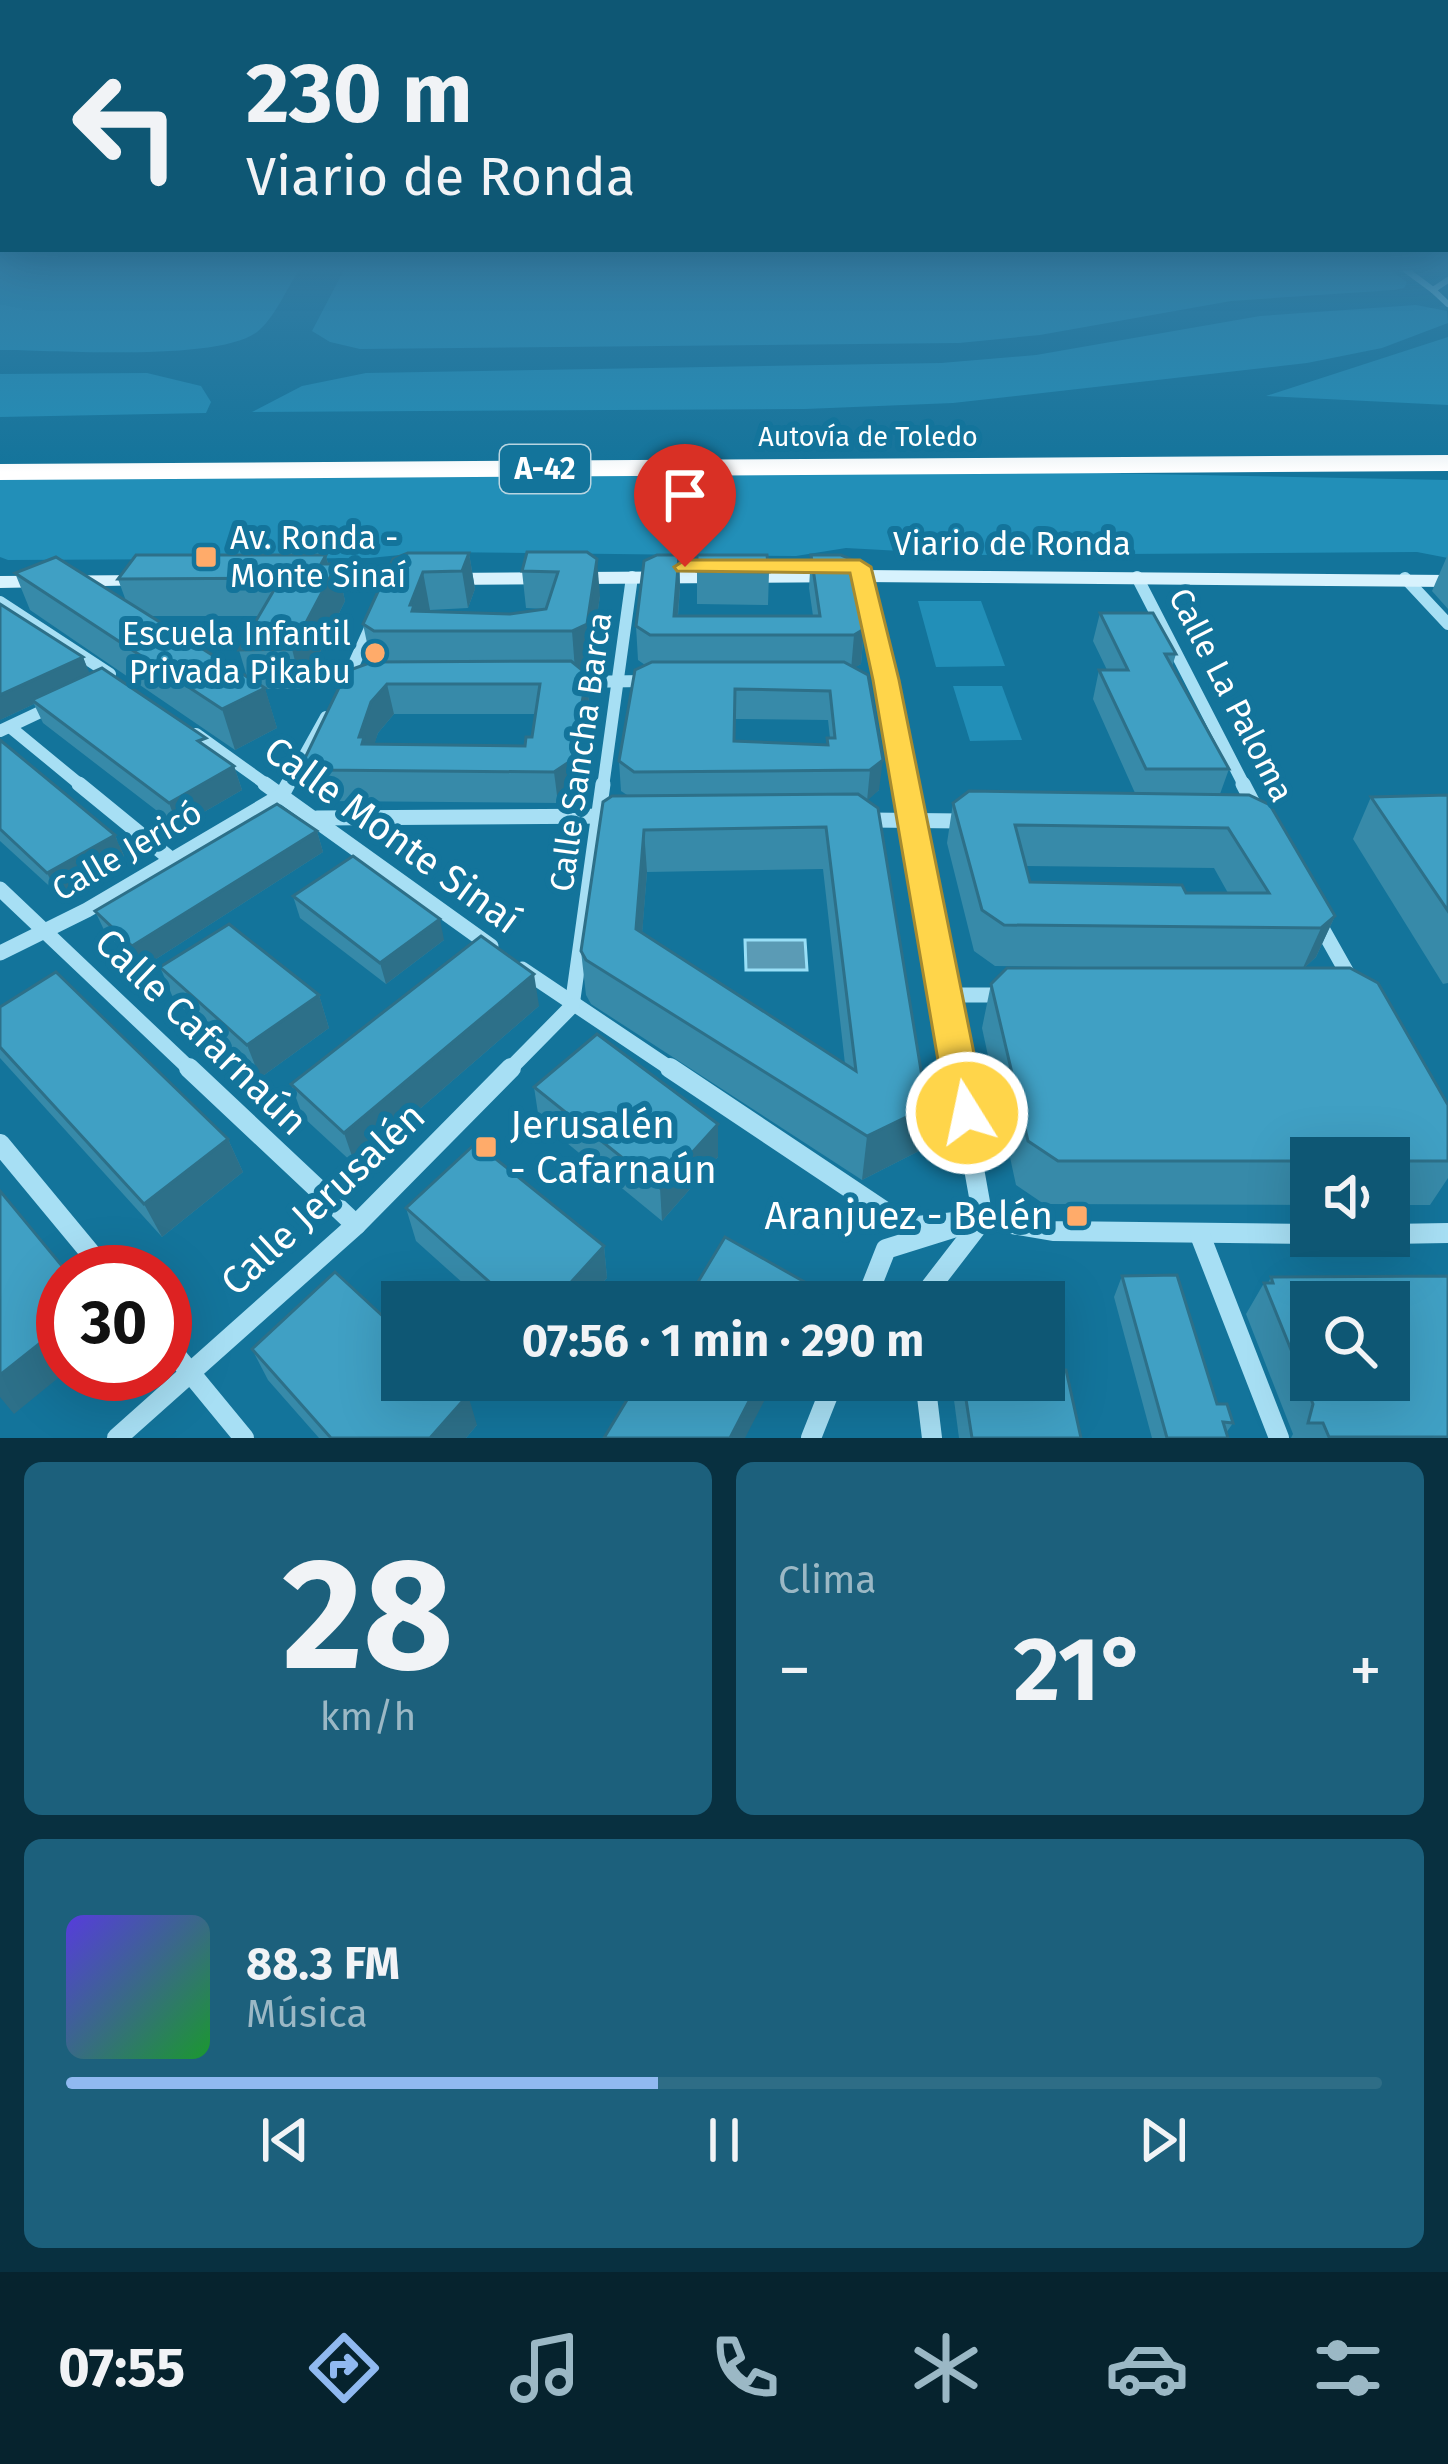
<!DOCTYPE html>
<html lang="es">
<head>
<meta charset="utf-8">
<style>
  body { margin:0; font-family:"Fira Sans",sans-serif; background:#1c607c; color:#f1f3f6; height:100vh; display:flex; flex-direction:column; font-size:45px; white-space:nowrap }
  * { box-sizing:border-box; margin:0 }
  p { font-size:39px; color:#9bb8c5 }
  .icon { flex:none; width:66px; height:66px; fill:none; stroke:currentColor; stroke-width:2; stroke-linecap:round; stroke-linejoin:round }
  .map { position:relative; height:1438px; overflow:hidden }
  .side { display:flex; flex-direction:column; gap:24px; padding:24px; background:#083040; flex:1 }
  .side>* { flex:none }
  .banner { position:absolute; left:0px; top:0px; width:1449px; height:252px; box-shadow:0 12px 48px #0002; background:#0e5774; color:#f1f3f6; overflow:hidden }
  .buttons { position:absolute; left:1290px; top:1137px; display:grid; gap:24px }
  .buttons a { display:grid; place-items:center; width:120px; height:120px; border-radius:0px; background:#0e5774; box-shadow:0 12px 48px #0002; font-size:60px }
  .speed { position:absolute; left:36px; top:1245px; display:flex; gap:24px; font-size:60px; font-weight:700; text-align:center }
  .speed>* { display:grid; place-content:center; width:156px; height:156px; border-radius:50%; background:#0e5774; box-shadow:0 12px 48px #0002; line-height:1 }
  .speed .limit { border:18px solid #d22; background:#fff; color:#111 }
  .pin { position:absolute; display:grid; place-items:center; width:102px; height:102px; color:#fff; margin:-123px -51px; border-radius:50% 50% 50% 0; rotate:-45deg; box-shadow:0 0 12px #0007 }
  .pin .icon { rotate:45deg }
  .me { position:absolute; width:132px; margin:-66px; rotate:350deg; stroke-linejoin:round; filter:drop-shadow(0 0 9px #0008) }
  .turn { display:flex; align-items:center; gap:42px; height:252px; padding:0 48px; font-size:54px }
  .turn .icon { width:156px; height:156px; stroke-width:2.5 }
  .turn b { display:block; font-size:84px; line-height:102px }
  .big { font-size:90px; font-weight:700; line-height:1.1 }
  .side .tile { flex:1; display:flex; flex-direction:column; justify-content:center; gap:18px; min-width:0; padding:0 42px; border-radius:18px; background:#1c607c }
  .side .dial { align-items:center; gap:0 }
  .dial b { font-size:156px; line-height:1 }
  .song { display:flex; align-items:center; gap:36px }
  .cover { width:144px; height:144px; border-radius:18px; background:linear-gradient(135deg,hsl(250 70% 55%),hsl(130 70% 35%)) }
  .played { height:12px; border-radius:6px; background:linear-gradient(90deg,#90b9f0 45%,#2e6d86 45%) }
  .keys { display:flex; justify-content:space-around; direction:ltr }
  .heat { display:flex; justify-content:space-between; align-items:center; font-size:66px; direction:ltr }
  .side .tiles { flex:1; display:grid; gap:24px; grid-template-columns:1fr 1fr }
  .tile:last-child { grid-column:span 2 }
  .trip { position:absolute; left:381px; top:1281px; width:684px; height:120px; border-radius:0px; background:#0e5774; box-shadow:0 12px 48px #0002; font-weight:700; line-height:120px; text-align:center }
  .dock { display:flex; height:192px; justify-content:space-around; align-items:center; background:#06232e; color:#9bb8c5 }
  .dock .icon { width:84px; height:84px }
  .dock .active { color:#90b9f0 }
  .dock b { font-size:54px; color:#f1f3f6 }
  .map>svg:first-child { display:block }
  .green { fill:#228fb8 }
  .water { fill:#5b9bb5; stroke:#99dff7; stroke-width:3 }
  .lines { fill:none; stroke-linecap:round; stroke-linejoin:round }
  .street-far3 { stroke:#a7dff4; stroke-width:6 }
  .street-far2 { stroke:#a7dff4; stroke-width:12 }
  .street-far1 { stroke:#a7dff4; stroke-width:15 }
  .street { stroke:#a7dff4; stroke-width:20 }
  .secondary { fill:#d7f2fd; fill-rule:evenodd }
  .highway { fill:#fff; fill-rule:evenodd }
  .wall { fill:#378aa9; fill-rule:evenodd }
  .shaded-wall { fill:#2d7089 }
  .building { fill:#40a0c4; stroke:#2d7089; stroke-width:3; fill-rule:evenodd }
  .route { fill:#ffd54a; stroke:#a68a30; stroke-width:3 }
  .poi-dot { fill:#ffab6a; stroke:#13749b; stroke-width:4.5 }
  .labels { text-anchor:middle; dominant-baseline:central; stroke-width:12; stroke-linejoin:round; paint-order:stroke }
  .far-street-label { font-size:27px; fill:#fff; stroke:#13749b }
  .shield { fill:#13749b; stroke:#b8d5e1; stroke-width:3 }
  .shield-label { font-size:30px; font-weight:bold; fill:#fff }
  .poi-label { font-size:33px; fill:#fff; stroke:#13749b; text-anchor:start }
  .street-label { font-size:33px; fill:#fff; stroke:#13749b }
  .near-street-label { font-size:39px; fill:#fff; stroke:#13749b }
  .near-poi-label { font-size:39px; fill:#fff; stroke:#13749b; text-anchor:start }
</style>
</head>
<body>
<div class="map">
<svg width="1448" height="1438" viewBox="0 0 1448 1438">
  <rect width="100%" height="100%" fill="#13749b"/>
  <g class="green">
    <path d="M0,270H299C287,288 274,319 257,332C217,362 55,350 0,350Z"/>
    <polygon points="344,270 1390,270 1407,282 1404,288 1394,290 1231,301 1040,335 959,343 360,349 330,342 312,331"/>
    <polygon points="1416,305 1447,311 1448,323 1382,348 1307,363 953,403 805,409 252,412 302,386 366,373 941,363 1036,355 1260,316"/>
    <polygon points="1448,337 1448,405 1266,396"/>
    <polygon points="0,374 147,373 201,386 211,402 206,413 0,417"/>
    <polygon points="0,472 1098,473 1448,480 1448,558 1417,552 974,555 846,548 796,556 430,552 370,558 8,560 0,557"/>
    <polygon points="918,601 981,601 1005,666 936,667"/>
    <polygon points="953,686 1002,686 1022,740 970,741"/>
  </g>
  <polygon class="water" points="745,940 805,940 807,970 746,970"/>
  <g class="lines">
    <g class="street-far3">
      <polyline points="1406,270 1433,290"/>
      <polyline points="1448,280 1433,290 1448,304"/>
    </g>
    <g class="street-far2">
      <polyline points="860,567 906,787"/>
      <polyline points="1137,577 1245,787"/>
      <polyline points="1405,578 1448,624"/>
      <polyline points="0,602 110,674"/>
      <polyline points="575,682 645,681"/>
      <polyline points="345,684 371,626"/>
      <polyline points="10,727 83,787"/>
      <polyline points="0,731 53,706"/>
      <polyline points="196,734 270,787"/>
      <polyline points="287,787 326,717"/>
      <polyline points="603,787 632,577"/>
    </g>
    <g class="street-far1">
      <polyline points="79,784 172,860"/>
      <polyline points="265,784 491,946"/>
      <polyline points="905,784 957,1071"/>
      <polyline points="1243,784 1254,805"/>
      <polyline points="317,818 614,816"/>
      <polyline points="869,820 962,821"/>
      <polyline points="0,889 192,1071"/>
      <polyline points="1319,923 1350,978"/>
      <polyline points="0,953 87,910 282,795 288,784"/>
      <polyline points="522,969 674,1071"/>
      <polyline points="945,995 1004,995"/>
      <polyline points="572,1006 603,784"/>
      <polyline points="508,1071 572,1006"/>
    </g>
    <g class="street">
      <polyline points="189,1068 356,1225"/>
      <polyline points="670,1068 908,1227 983,1219 1053,1231 1311,1234"/>
      <polyline points="956,1068 983,1219"/>
      <polyline points="0,1144 106,1272"/>
      <polyline points="1389,1234 1448,1233"/>
      <polyline points="1200,1235 1279,1438"/>
      <polyline points="865,1302 886,1249 953,1228"/>
      <polyline points="919,1302 983,1219"/>
      <polyline points="165,1342 244,1438"/>
      <polyline points="925,1380 932,1438"/>
      <polyline points="117,1438 356,1225 511,1068"/>
      <polyline points="811,1438 834,1380"/>
    </g>
    <g class="secondary">
      <polygon points="862,570 1448,575 1448,587 862,582 308,586 298,580 308,574"/>
      <polygon points="148,575 158,581 155,585 0,588 0,576"/>
    </g>
    <polygon class="highway" points="1448,455 1448,471 0,480 0,464"/>
  </g>
  <g class="wall">
    <path d="M527,552L600,596L590,663L579,668L587,674L589,704L575,792L558,803L325,801L313,791L304,760L371,662L363,624L393,559L469,553L475,589L468,608L430,610L429,611L510,614L546,609L526,608L522,571ZM394,714H535L532,737L525,746L374,744L378,733Z"/>
    <polygon points="1448,554 1448,609 1432,591"/>
    <path d="M326,555L328,564H337L345,601L302,689H265L277,728L235,750L30,610L15,573L126,601L118,579ZM150,616H259L239,650L247,677Z"/>
    <path d="M679,555L680,588L678,616H813L809,588L811,555L864,629L861,664L855,667L879,790L867,800L919,1151L862,1180L591,1004L586,995L581,951L627,795L621,791L619,761L645,665L638,660L636,626ZM734,719L828,720L830,738H827V745L734,741ZM823,869L845,1064L642,933L647,872Z"/>
    <polygon points="697,555 769,572 768,605 697,604"/>
    <path d="M1100,613L1176,654L1172,667L1229,769L1220,794L1335,916L1316,957L1304,968L1448,1105V1178L1430,1205H1389V1158H1311V1205L1044,1204L1016,1185L982,1028L991,984L1162,968L995,966L974,951L947,843L953,803L1135,793L1093,699L1099,670H1107L1093,641ZM1026,866L1214,868L1228,893H1186L1030,882Z"/>
    <polygon points="83,657 89,674 234,766 242,790 178,827 43,723 34,704 0,720"/>
    <polygon points="0,740 115,835 124,856 58,894 0,841"/>
    <polygon points="1448,795 1448,983 1443,984 1353,839 1371,797"/>
    <polygon points="317,831 323,852 142,968 105,932 95,911"/>
    <polygon points="293,896 444,940 386,984 300,918"/>
    <polygon points="160,967 319,995 329,1028 260,1078 174,1000"/>
    <polygon points="539,1006 355,1165 303,1117 291,1084"/>
    <polygon points="0,1007 228,1139 243,1172 162,1237 0,1058"/>
    <polygon points="534,1087 718,1157 662,1221 539,1120"/>
    <polygon points="406,1208 604,1246 607,1278 586,1302 484,1302 416,1241"/>
    <polygon points="1122,1276 1233,1423 1226,1433 1228,1438 1152,1438 1114,1297"/>
    <polygon points="1448,1276 1448,1438 1291,1438 1293,1434 1246,1314 1264,1283 1268,1283 1271,1277"/>
    <polygon points="252,1349 477,1425 466,1438 319,1438 268,1380"/>
    <polygon points="959,1380 1044,1380 1081,1438 959,1438 954,1400"/>
  </g>
  <g class="shaded-wall">
    <polygon points="469,553 475,589 468,608 462,571"/>
    <polygon points="326,555 330,575 337,564 345,601 302,689 292,649 321,564"/>
    <polygon points="679,555 680,588 676,635 674,616"/>
    <polygon points="597,559 600,596 590,663 575,670 572,631"/>
    <polygon points="423,572 430,610 422,631 410,605"/>
    <polygon points="864,629 861,664 851,670 854,635"/>
    <polygon points="83,657 91,677 32,700 34,704 0,720 0,695"/>
    <polygon points="587,674 589,704 575,792 558,803 554,772"/>
    <polygon points="387,684 394,714 378,733 370,759 359,737 371,702"/>
    <polygon points="265,688 277,728 235,750 222,709"/>
    <polygon points="883,760 879,790 867,801 870,770"/>
    <polygon points="234,766 242,790 178,827 169,803"/>
    <polygon points="644,830 647,872 639,973 636,929"/>
    <polygon points="317,831 323,852 142,968 132,946"/>
    <polygon points="115,835 124,856 58,894 47,873"/>
    <polygon points="1335,916 1316,957 1302,970 1321,928"/>
    <polygon points="440,919 444,940 386,984 380,963"/>
    <polygon points="534,974 539,1006 355,1165 344,1133"/>
    <polygon points="319,995 329,1028 260,1078 247,1045"/>
    <polygon points="927,1107 919,1151 862,1180 867,1136"/>
    <polygon points="718,1124 718,1157 662,1221 660,1188"/>
    <polygon points="228,1139 243,1172 162,1237 144,1204"/>
    <polygon points="604,1246 607,1278 586,1302 553,1302"/>
    <polygon points="810,1285 809,1302 801,1302"/>
    <polygon points="63,1325 63,1374 14,1414 0,1397 0,1375"/>
    <polygon points="760,1380 775,1380 745,1438 730,1438"/>
    <polygon points="468,1395 477,1425 466,1438 430,1438"/>
  </g>
  <g class="building">
    <polygon points="527,552 587,552 597,559 587,624 572,631 374,631 363,624 393,559 408,553 469,553 462,571 423,572 410,605 414,605 412,611 510,614 546,609 558,572 522,571"/>
    <polygon points="136,555 326,555 321,564 337,564 292,649 239,650 281,578 118,579"/>
    <polygon points="657,555 679,555 674,616 820,616 811,555 841,555 853,560 864,629 854,635 650,635 636,626 644,561"/>
    <polygon points="697,555 767,555 769,572 697,571"/>
    <polygon points="56,557 265,688 222,709 15,573"/>
    <polygon points="0,604 83,657 0,695"/>
    <polygon points="1100,613 1153,613 1176,654 1165,654 1229,769 1146,769 1099,670 1128,670"/>
    <path d="M571,661L587,674L572,760L554,772L317,770L304,760L347,671L372,662ZM387,684H540L532,737H526L525,746L362,744L364,737H359L371,702Z"/>
    <path d="M652,662H844L868,675L883,760L870,770L634,772L619,761L635,670ZM735,689L830,691L835,738H827L828,745L734,741Z"/>
    <polygon points="102,668 206,738 198,741 234,766 169,803 32,700"/>
    <polygon points="0,740 115,835 47,873 0,829"/>
    <path d="M969,791L1249,795L1270,805L1335,916L1321,928L1004,925L982,910L953,803ZM1015,825L1228,828L1269,893H1186L1182,885L1030,882Z"/>
    <path d="M858,794L878,808L927,1107L867,1136L586,960L581,951L603,802L612,796ZM826,827L856,1071L636,929L644,830Z"/>
    <polygon points="1448,795 1448,911 1371,797"/>
    <polygon points="277,804 317,831 132,946 95,911"/>
    <polygon points="353,856 440,919 380,963 293,896"/>
    <polygon points="229,924 319,995 247,1045 160,967"/>
    <polygon points="481,936 534,974 344,1133 291,1084"/>
    <polygon points="1007,968 1350,968 1378,983 1448,1105 1448,1161 1389,1161 1389,1158 1311,1158 1311,1161 1058,1161 1028,1141 991,984"/>
    <polygon points="56,972 228,1139 144,1204 0,1047 0,1007"/>
    <polygon points="597,1034 718,1124 660,1188 534,1087"/>
    <polygon points="476,1143 604,1246 553,1302 512,1302 406,1208"/>
    <polygon points="0,1191 67,1272 63,1272 63,1325 0,1375"/>
    <polygon points="725,1237 810,1285 801,1302 686,1302"/>
    <polygon points="335,1272 402,1334 402,1380 452,1380 468,1395 430,1438 331,1438 252,1349"/>
    <polygon points="1177,1275 1217,1404 1227,1404 1233,1423 1223,1422 1228,1438 1167,1438 1122,1276"/>
    <path d="M1448,1276V1437H1329L1323,1423H1308L1313,1404L1264,1283H1273L1271,1277ZM1311,1302H1389V1380H1311Z"/>
    <polygon points="1044,1370 1066,1370 1081,1438 972,1438 963,1380 1044,1380"/>
    <polygon points="639,1380 760,1380 730,1438 604,1438"/>
  </g>
  <linearGradient id="sky" x2="0" y2="1"><stop stop-color="#0a4055"/><stop offset="0.57" stop-color="#337da4"/><stop offset="1" stop-color="#337da4" stop-opacity="0"/></linearGradient>
  <rect width="1448" height="472" fill="url(#sky)"/>
  <polygon class="route" points="685,560 860,560 871,567 899,680 986,1113 981,1125 967,1130 953,1125 947,1113 873,680 850,573 677,571 674,567"/>
  <g class="poi-dot">
    <rect x="194" y="545" width="24" height="24" rx="6"/>
    <circle cx="375" cy="653" r="12"/>
    <rect x="474" y="1135" width="24" height="24" rx="6"/>
    <rect x="1065" y="1204" width="24" height="24" rx="6"/>
  </g>
  <g class="labels">
    <g class="far-street-label">
      <text x="868" y="437">Autovía de Toledo</text>
    </g>
    <rect class="shield" x="500" y="445" width="90" height="48" rx="9"/>
    <g class="shield-label">
      <text x="545" y="469">A-42</text>
    </g>
    <g class="poi-label">
      <text x="230" y="538">Av. Ronda -<tspan x="230" dy="38">Monte Sinaí</tspan></text>
      <text x="351" y="634" text-anchor="end">Escuela Infantil<tspan x="351" dy="38">Privada Pikabu</tspan></text>
    </g>
    <g class="street-label">
      <text x="1012" y="544">Viario de Ronda</text>
      <text transform="translate(1231 695) rotate(63)">Calle La Paloma</text>
      <text transform="translate(581 752) rotate(-82)">Calle Sancha Barca</text>
      <text transform="translate(127 851) rotate(-30)">Calle Jericó</text>
    </g>
    <g class="near-street-label">
      <text transform="translate(392 835) rotate(36)">Calle Monte Sinaí</text>
      <text transform="translate(201 1032) rotate(44)">Calle Cafarnaún</text>
      <text transform="translate(323 1199) rotate(-43)">Calle Jerusalén</text>
    </g>
    <g class="near-poi-label">
      <text x="510" y="1125">Jerusalén<tspan x="510" dy="45">- Cafarnaún</tspan></text>
      <text x="1053" y="1216" text-anchor="end">Aranjuez - Belén</text>
    </g>
  </g>
</svg>
<div class="buttons">
<a><svg class="icon" aria-label="sound" viewBox="0 0 24 24"><path d="M4 9h4l5-4v14l-5-4H4zM17 9q2 3 0 6"/></svg></a>
<a><svg class="icon" aria-label="search" viewBox="0 0 24 24"><circle cx="10" cy="10" r="6"/><path d="M15 15l6 6"/></svg></a>
</div>
<div class="speed"><div class="limit">30</div></div>
<div class="pin" style="left:685px;top:567px;background:#d93025"><svg class="icon" aria-label="arrive" viewBox="0 0 24 24"><path d="M6 21V4h12l-3 4 3 4H6"/></svg></div>
<svg class="me" style="left:967px;top:1113px" viewBox="-20 -20 40 40"><circle r="17" fill="#ffd54a" stroke="#fff" stroke-width="3"/><path d="M0-11L8 9 0 5-8 9z" fill="#fff"/></svg>
<div class="trip">07:56 · 1 min · 290 m</div>
<div class="banner">
<div class="turn"><svg class="icon" aria-label="left" viewBox="0 0 24 24"><path d="M17 20v-9H6M10 6l-5 5 5 5"/></svg><div><b>230 m</b>Viario de Ronda</div></div>
</div>
</div>
<section class="side">
<div class="tiles">
<div class="tile dial"><b>28</b><p>km/h</p></div>
<div class="tile"><p>Clima</p>
<div class="heat"><a>−</a><b class="big">21°</b><a>+</a></div>
</div>
<div class="tile">
<div class="song"><i class="cover"></i><div><b>88.3 FM</b><p>Música</p></div></div>
<div class="played"></div>
<div class="keys"><svg class="icon" aria-label="previous" viewBox="0 0 24 24"><path d="M18 5L8 12l10 7zM5 5v14"/></svg><svg class="icon" aria-label="pause" viewBox="0 0 24 24"><path d="M8 5v14M16 5v14"/></svg><svg class="icon" aria-label="next" viewBox="0 0 24 24"><path d="M6 5l10 7-10 7zM19 5v14"/></svg></div>
</div>
</div>
</section>
<nav class="dock">
<b>07:55</b>
<svg class="icon active" aria-label="directions" viewBox="0 0 24 24"><path d="M12 3l9 9-9 9-9-9zM9 14v-3h6M13 9l2 2-2 2"/></svg>
<svg class="icon" aria-label="music" viewBox="0 0 24 24"><path d="M9 18V5l10-2v13"/><circle cx="6" cy="18" r="3"/><circle cx="16" cy="16" r="3"/></svg>
<svg class="icon" aria-label="phone" viewBox="0 0 24 24"><path d="M5 4h4l2 5-3 2q2 4 5 5l2-3 5 2v4C11 20 4 13 5 4z"/></svg>
<svg class="icon" aria-label="climate" viewBox="0 0 24 24"><path d="M12 3v18M4 7l16 10M4 17L20 7"/></svg>
<svg class="icon" aria-label="car" viewBox="0 0 24 24"><path d="M5 17H2v-5l4-1 3-4h7l3 4 3 1v5h-3M9 17h6M6 11h13"/><circle cx="7" cy="17" r="2"/><circle cx="17" cy="17" r="2"/></svg>
<svg class="icon" aria-label="filters" viewBox="0 0 24 24"><path d="M4 7h16M4 17h16"/><circle cx="9" cy="7" r="2"/><circle cx="15" cy="17" r="2"/></svg>
</nav>
</body>
</html>
